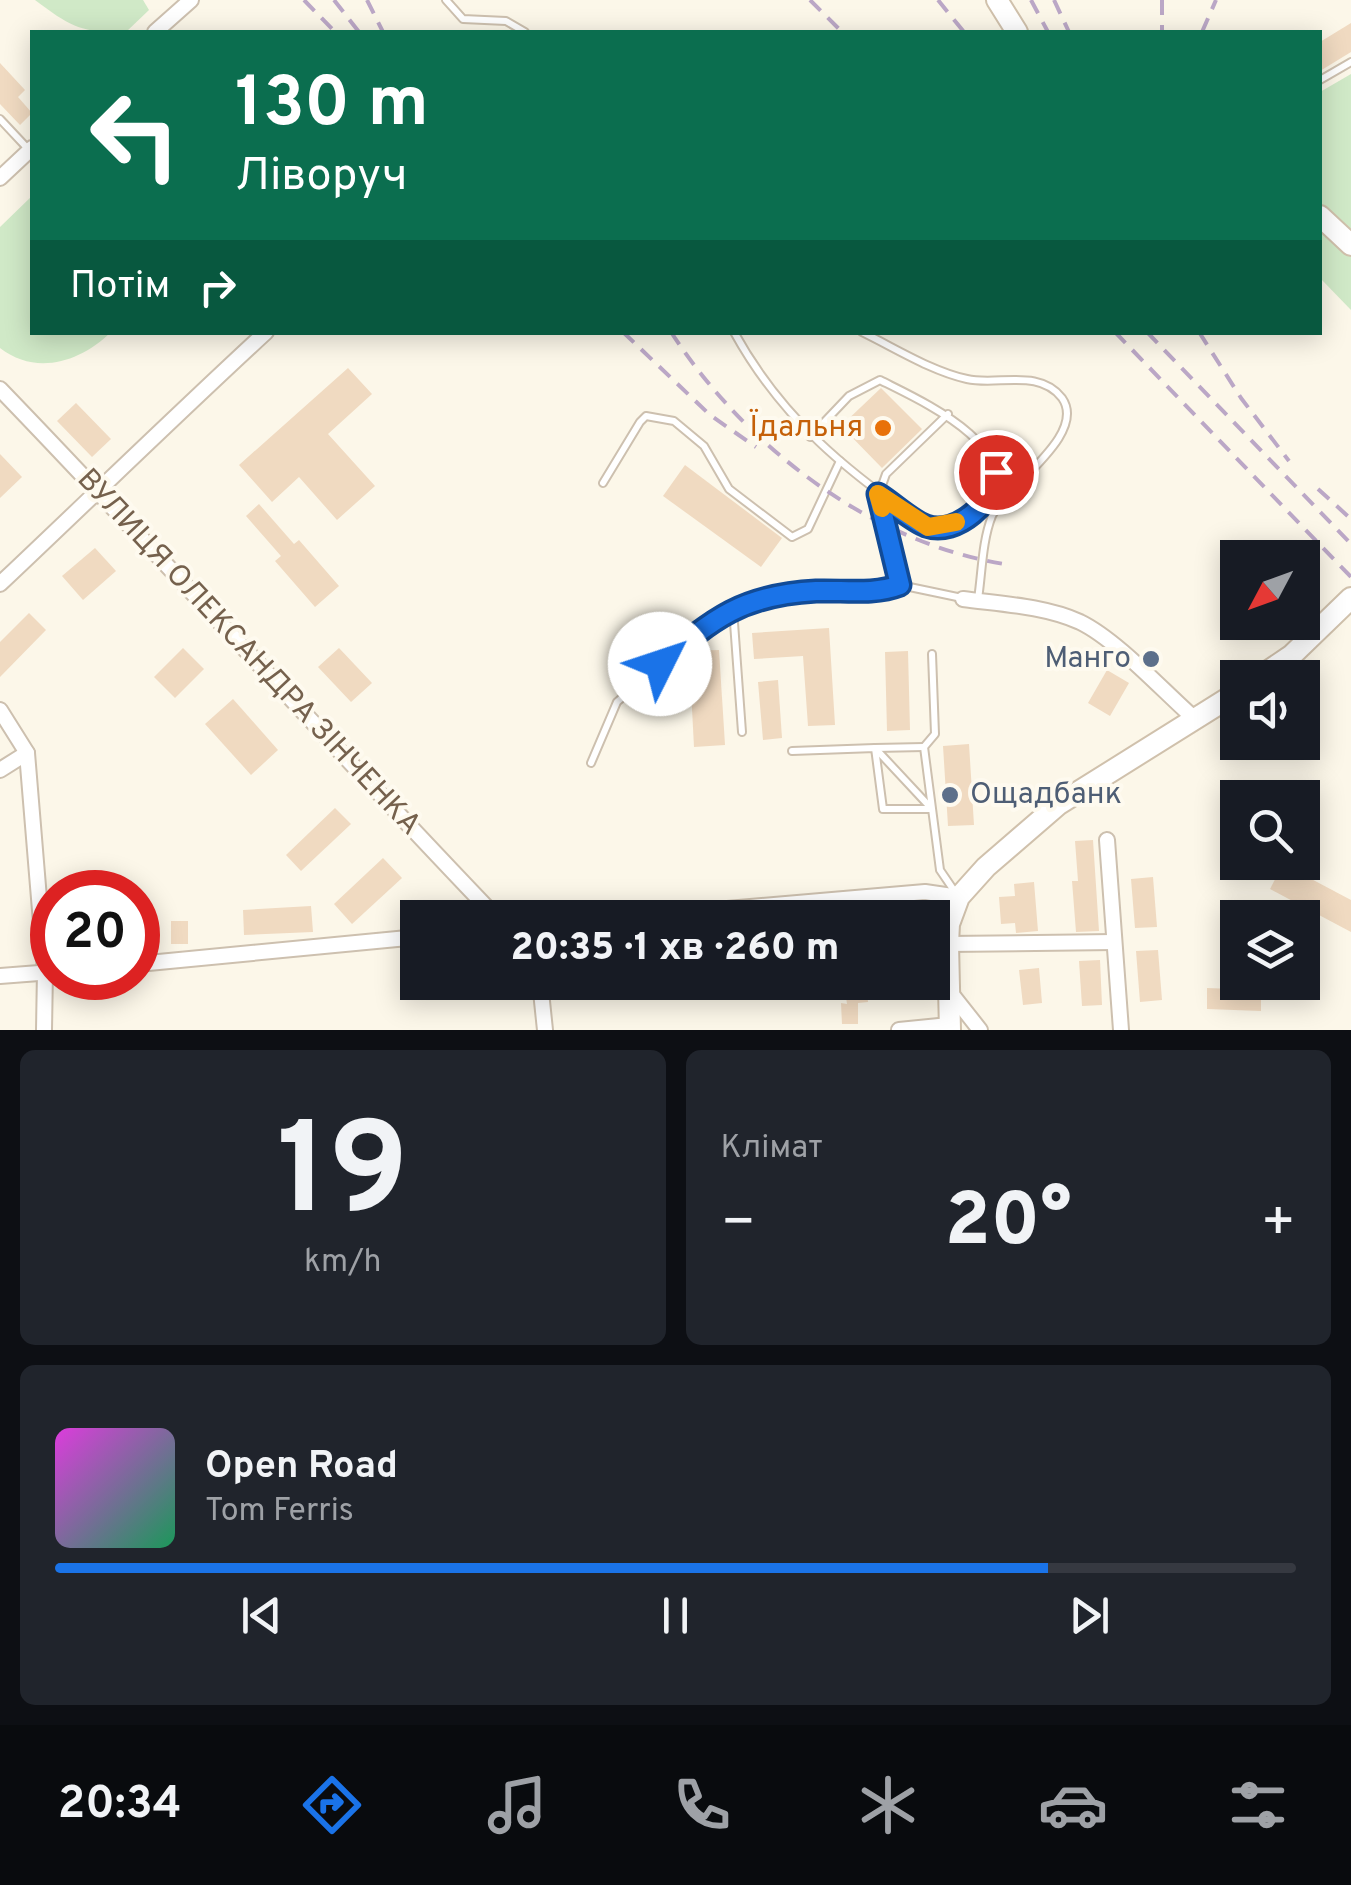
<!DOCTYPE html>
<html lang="uk">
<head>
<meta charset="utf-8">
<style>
  body { margin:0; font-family:Overpass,sans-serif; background:#20242c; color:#f1f3f6; height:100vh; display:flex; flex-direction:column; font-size:38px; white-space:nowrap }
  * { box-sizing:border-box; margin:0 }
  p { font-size:32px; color:#9ea1a6 }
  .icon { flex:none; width:55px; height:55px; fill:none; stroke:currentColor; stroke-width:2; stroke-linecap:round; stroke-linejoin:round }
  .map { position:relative; height:1030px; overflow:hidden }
  .sheet { display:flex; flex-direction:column; gap:20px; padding:20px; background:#0d0f14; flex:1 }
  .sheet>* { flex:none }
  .hud { position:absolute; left:30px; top:30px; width:1292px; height:305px; border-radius:0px; box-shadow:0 5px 25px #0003; background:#0b6e4f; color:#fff; overflow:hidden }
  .needle { width:65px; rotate:229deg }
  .fabs { position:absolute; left:1220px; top:540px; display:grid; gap:20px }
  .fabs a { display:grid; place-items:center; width:100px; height:100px; border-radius:0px; background:#171b24; box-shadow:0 5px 25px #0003; font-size:50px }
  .speed { position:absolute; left:30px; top:870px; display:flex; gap:20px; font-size:50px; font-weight:700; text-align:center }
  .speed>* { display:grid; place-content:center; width:130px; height:130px; border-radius:50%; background:#171b24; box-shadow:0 5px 25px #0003; line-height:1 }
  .speed .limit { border:15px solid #d22; background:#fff; color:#111 }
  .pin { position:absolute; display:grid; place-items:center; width:85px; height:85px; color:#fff; margin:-42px; border:5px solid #fff; border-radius:50%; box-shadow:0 2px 10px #0007 }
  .me { position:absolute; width:110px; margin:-55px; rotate:49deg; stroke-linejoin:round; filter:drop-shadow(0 0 8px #0008) }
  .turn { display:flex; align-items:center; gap:35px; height:210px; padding:0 40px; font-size:45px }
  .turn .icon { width:130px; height:130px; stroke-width:2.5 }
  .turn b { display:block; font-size:70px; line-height:85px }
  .then { display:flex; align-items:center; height:95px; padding:0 40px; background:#0003; gap:20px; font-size:38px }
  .big { font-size:75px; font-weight:800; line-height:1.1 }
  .sheet .tile { flex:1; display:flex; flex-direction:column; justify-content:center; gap:15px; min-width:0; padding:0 35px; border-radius:15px; background:#20242c }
  .sheet .dial { align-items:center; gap:0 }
  .dial b { font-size:130px; line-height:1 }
  .song { display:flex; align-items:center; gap:30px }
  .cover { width:120px; height:120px; border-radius:15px; background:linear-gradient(135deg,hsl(300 70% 55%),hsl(150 70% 35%)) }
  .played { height:10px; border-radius:5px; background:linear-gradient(90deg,#1a73e8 80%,#363941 80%) }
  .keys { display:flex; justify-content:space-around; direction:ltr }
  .heat { display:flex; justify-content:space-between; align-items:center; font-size:55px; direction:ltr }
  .sheet .tiles { flex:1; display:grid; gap:20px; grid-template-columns:1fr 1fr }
  .tile:last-child { grid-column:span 2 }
  .trip { position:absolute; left:400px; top:900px; width:550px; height:100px; border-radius:0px; background:#171b24; box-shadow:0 5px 25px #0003; font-weight:800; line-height:100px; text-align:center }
  .tabs { display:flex; height:160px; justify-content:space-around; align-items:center; background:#090b0e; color:#9ea1a6 }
  .tabs .icon { width:70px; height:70px }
  .tabs .on { color:#1a73e8 }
  .tabs b { font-size:45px; color:#f1f3f6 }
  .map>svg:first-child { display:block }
  .green { fill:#d0e9c7 }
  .building { fill:#f0dac1 }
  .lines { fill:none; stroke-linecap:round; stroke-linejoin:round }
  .lane-casing { stroke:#cdc0af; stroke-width:10 }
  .street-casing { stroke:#cdc0af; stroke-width:18 }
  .secondary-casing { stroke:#d0c1ac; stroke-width:24 }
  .lane { stroke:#fff; stroke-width:6 }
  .street { stroke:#fff; stroke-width:14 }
  .secondary { stroke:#fff; stroke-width:20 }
  .rail { stroke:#bba7c6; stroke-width:4; stroke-dasharray:15 10; stroke-linecap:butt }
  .route-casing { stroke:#114b97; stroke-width:25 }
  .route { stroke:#1a73e8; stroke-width:18 }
  .slow { stroke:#f59e0b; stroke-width:18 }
  .food-dot { fill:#e8710a; stroke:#fefaef; stroke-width:4 }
  .service-dot { fill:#5c6f8a; stroke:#fefaef; stroke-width:4 }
  .labels { text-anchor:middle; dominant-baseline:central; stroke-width:8; stroke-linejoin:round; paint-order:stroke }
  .food-label { font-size:30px; fill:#c56008; stroke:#fefaef; text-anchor:end }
  .street-label { font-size:30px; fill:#75614d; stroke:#fefaef }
  .service-label { font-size:30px; fill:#4e5e75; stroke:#fefaef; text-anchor:end }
</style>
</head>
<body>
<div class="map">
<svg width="1351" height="1030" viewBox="0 0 1351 1030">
  <rect width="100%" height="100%" fill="#fcf7e9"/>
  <g class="green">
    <path d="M35,0H143L149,10L126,32C81,33 71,27 35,0Z"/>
    <polygon points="1351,74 1351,310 1320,278 1320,92"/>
    <path d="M32,196V332L110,333C80,362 36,376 0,348V227Z"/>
  </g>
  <g class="building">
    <polygon points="1351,23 1351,52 1320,71 1320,42"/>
    <polygon points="0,63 25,90 18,97 32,113 20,125 0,104"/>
    <polygon points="348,368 372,394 328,434 375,486 337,520 299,477 272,502 239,465"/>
    <polygon points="881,388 922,429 882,468 841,426"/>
    <polygon points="76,403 111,439 92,457 57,421"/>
    <polygon points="0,454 22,477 0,498"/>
    <polygon points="685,465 782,538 761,567 663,496"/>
    <polygon points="259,504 294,544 299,540 339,586 315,607 275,561 281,556 246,516"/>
    <polygon points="95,548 116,571 83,600 62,576"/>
    <polygon points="29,613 46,630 0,677 0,642"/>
    <polygon points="829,628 835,725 808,726 803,656 754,659 752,633"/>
    <polygon points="183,648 204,669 175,698 154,677"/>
    <polygon points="339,648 372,683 351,702 318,667"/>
    <polygon points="719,650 725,745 694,747 689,651"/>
    <polygon points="908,651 910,730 887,731 885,652"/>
    <polygon points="1107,670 1129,683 1110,716 1088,703"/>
    <polygon points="778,680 782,738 763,740 758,682"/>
    <polygon points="233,699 278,750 251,775 205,724"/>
    <polygon points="969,744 974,825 948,826 943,746"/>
    <polygon points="335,808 351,824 301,871 286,855"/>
    <polygon points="1093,840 1099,931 1076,932 1072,881 1078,881 1075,841"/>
    <polygon points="383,858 402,878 352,924 334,904"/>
    <polygon points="1283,864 1351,900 1351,932 1270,889"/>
    <polygon points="1153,877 1157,927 1135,928 1131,879"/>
    <polygon points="1034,882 1038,931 1016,933 1015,923 1001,924 999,897 1015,896 1014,884"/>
    <polygon points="311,906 313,932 244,935 243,910"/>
    <rect x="171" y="921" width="17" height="23"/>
    <polygon points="1158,950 1162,1000 1140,1002 1136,951"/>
    <polygon points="1100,960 1102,1005 1082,1006 1079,961"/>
    <polygon points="1039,968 1042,1003 1023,1005 1019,970"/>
    <polygon points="844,982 866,982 868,1002 858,1003 858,1024 842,1024 841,1003 847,1004"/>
    <polygon points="1207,988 1261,990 1261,1011 1207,1009"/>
  </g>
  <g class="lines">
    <defs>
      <g id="lane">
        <polyline points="446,0 463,19 506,21 525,32"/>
        <polyline points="1320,80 1351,62"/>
        <polyline points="0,119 30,151"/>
        <path d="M734,332C782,419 847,472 928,527C950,526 968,520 983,503C1030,448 917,399 880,380L849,396L810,437"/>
        <path d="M862,332C895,348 931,371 967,379C997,386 1039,368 1062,398C1088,435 1006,486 992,516C982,541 982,573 978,599"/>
        <polyline points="603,483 640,422 646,416 674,421 704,446 729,489 792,537 808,529 840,461"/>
        <polyline points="900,585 879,494 886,474 948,414"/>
        <polyline points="733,609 742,732"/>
        <polyline points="932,654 935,734 924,747 940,870 955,892"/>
        <polyline points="924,747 875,748 883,809 930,809"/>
        <polyline points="792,751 875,748 931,808"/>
        <polyline points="591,763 617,702 701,629 733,609 758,599 813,592 886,590 900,585 962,598"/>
      </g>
      <g id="street">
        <polyline points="155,32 191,0"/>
        <polyline points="0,178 32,148"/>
        <path d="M0,389C168,563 329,743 497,918"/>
        <path d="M0,584C89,500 176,415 266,332"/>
        <path d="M963,599C1001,604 1045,606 1080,622C1117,640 1163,691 1195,719"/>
        <polyline points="0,710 27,753 45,971 44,1030"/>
        <polyline points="0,770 27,753"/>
        <polyline points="1107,840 1121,1030"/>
        <polyline points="623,918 925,892 959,897"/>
        <polyline points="948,944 1114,942"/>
        <polyline points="138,964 418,937"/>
        <polyline points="0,976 52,972"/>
        <polyline points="540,982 545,1030"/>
        <polyline points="950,992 980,1030"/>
        <polyline points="899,1030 949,1025"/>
      </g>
      <g id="secondary">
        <polyline points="997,0 1017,32"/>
        <polyline points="1320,216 1351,245"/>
        <polyline points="1258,678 1292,655 1351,598"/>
        <polyline points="950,1030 948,944 949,924 959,897 986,867 1059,804 1238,692"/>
      </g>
    </defs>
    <use href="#lane" class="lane-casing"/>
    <use href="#street" class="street-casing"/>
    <use href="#secondary" class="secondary-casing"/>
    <use href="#lane" class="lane"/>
    <use href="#street" class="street"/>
    <use href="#secondary" class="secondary"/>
    <g class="rail">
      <polyline points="304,0 335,32"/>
      <polyline points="334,0 359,32"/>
      <polyline points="367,0 383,32"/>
      <polyline points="810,0 842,32"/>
      <polyline points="938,0 964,32"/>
      <polyline points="1031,0 1048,32"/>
      <polyline points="1054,0 1069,32"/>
      <polyline points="1162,0 1162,32"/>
      <polyline points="1202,32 1216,0"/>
      <polyline points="623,332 710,415 756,447"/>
      <path d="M671,332C744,445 869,542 1004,564"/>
      <polyline points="1115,332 1351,577"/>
      <polyline points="1147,332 1351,544"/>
      <polyline points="1199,332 1241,398 1289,461"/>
      <polyline points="1318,489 1351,519"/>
    </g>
  </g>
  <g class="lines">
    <defs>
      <path id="route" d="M660,664C714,618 742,595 816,591C844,590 874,595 900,585L878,494C893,503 910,520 926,526C957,537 996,500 996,472"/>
    </defs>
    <use href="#route" class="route-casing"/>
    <use href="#route" class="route"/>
    <polyline class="slow" points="882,508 878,494 928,527 956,522"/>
  </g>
  <circle class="food-dot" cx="883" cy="428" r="10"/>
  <g class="service-dot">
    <circle cx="1151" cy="659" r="10"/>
    <circle cx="950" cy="795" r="10"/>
  </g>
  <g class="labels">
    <g class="food-label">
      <text x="863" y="428">Їдальня</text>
    </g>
    <g class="street-label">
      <text transform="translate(248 653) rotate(47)">ВУЛИЦЯ ОЛЕКСАНДРА ЗІНЧЕНКА</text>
    </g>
    <g class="service-label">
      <text x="1131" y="659">Манго</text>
      <text x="970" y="795" text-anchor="start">Ощадбанк</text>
    </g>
  </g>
</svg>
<div class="fabs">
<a><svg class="needle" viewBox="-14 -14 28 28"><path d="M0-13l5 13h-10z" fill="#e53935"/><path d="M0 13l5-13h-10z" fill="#9ea1a6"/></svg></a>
<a><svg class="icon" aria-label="sound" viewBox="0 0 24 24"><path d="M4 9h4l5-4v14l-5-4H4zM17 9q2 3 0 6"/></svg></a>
<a><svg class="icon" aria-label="search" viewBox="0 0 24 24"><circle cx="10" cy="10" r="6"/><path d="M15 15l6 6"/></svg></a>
<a><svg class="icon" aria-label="layers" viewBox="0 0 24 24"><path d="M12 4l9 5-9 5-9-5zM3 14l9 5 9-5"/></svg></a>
</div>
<div class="speed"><div class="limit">20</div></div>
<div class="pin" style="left:996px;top:472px;background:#d93025"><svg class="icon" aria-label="arrive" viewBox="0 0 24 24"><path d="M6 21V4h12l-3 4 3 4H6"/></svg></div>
<svg class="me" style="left:660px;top:664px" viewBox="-20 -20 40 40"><circle r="19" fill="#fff"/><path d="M0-13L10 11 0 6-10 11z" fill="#1a73e8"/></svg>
<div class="trip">20:35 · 1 хв · 260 m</div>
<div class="hud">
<div class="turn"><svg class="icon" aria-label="left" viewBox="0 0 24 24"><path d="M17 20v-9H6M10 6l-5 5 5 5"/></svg><div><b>130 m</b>Ліворуч</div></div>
<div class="then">Потім<svg class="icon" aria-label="right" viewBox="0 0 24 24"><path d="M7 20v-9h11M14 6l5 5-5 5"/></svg></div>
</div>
</div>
<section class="sheet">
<div class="tiles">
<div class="tile dial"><b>19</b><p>km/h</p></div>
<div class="tile"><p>Клімат</p>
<div class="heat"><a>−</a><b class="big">20°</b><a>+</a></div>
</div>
<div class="tile">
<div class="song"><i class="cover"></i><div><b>Open Road</b><p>Tom Ferris</p></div></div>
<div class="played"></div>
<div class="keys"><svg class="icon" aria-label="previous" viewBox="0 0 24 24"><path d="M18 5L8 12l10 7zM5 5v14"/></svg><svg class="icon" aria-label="pause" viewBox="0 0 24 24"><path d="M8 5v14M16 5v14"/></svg><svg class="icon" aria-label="next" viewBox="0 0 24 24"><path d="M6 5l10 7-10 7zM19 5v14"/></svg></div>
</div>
</div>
</section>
<nav class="tabs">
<b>20:34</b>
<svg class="icon on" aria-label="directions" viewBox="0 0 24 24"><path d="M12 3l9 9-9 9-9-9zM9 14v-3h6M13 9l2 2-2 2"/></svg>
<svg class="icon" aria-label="music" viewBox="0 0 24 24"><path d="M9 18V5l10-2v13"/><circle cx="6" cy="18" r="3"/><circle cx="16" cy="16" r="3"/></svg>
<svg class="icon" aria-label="phone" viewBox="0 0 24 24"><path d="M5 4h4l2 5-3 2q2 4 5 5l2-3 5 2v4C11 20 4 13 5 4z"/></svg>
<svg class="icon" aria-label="climate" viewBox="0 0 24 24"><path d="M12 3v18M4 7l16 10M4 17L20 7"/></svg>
<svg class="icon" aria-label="car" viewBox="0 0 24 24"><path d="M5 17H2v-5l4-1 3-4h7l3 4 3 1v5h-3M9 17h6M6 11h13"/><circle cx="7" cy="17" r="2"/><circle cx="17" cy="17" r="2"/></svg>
<svg class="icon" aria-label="filters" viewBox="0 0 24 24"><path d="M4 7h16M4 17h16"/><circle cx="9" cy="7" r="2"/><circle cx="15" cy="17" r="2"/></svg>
</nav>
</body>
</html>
